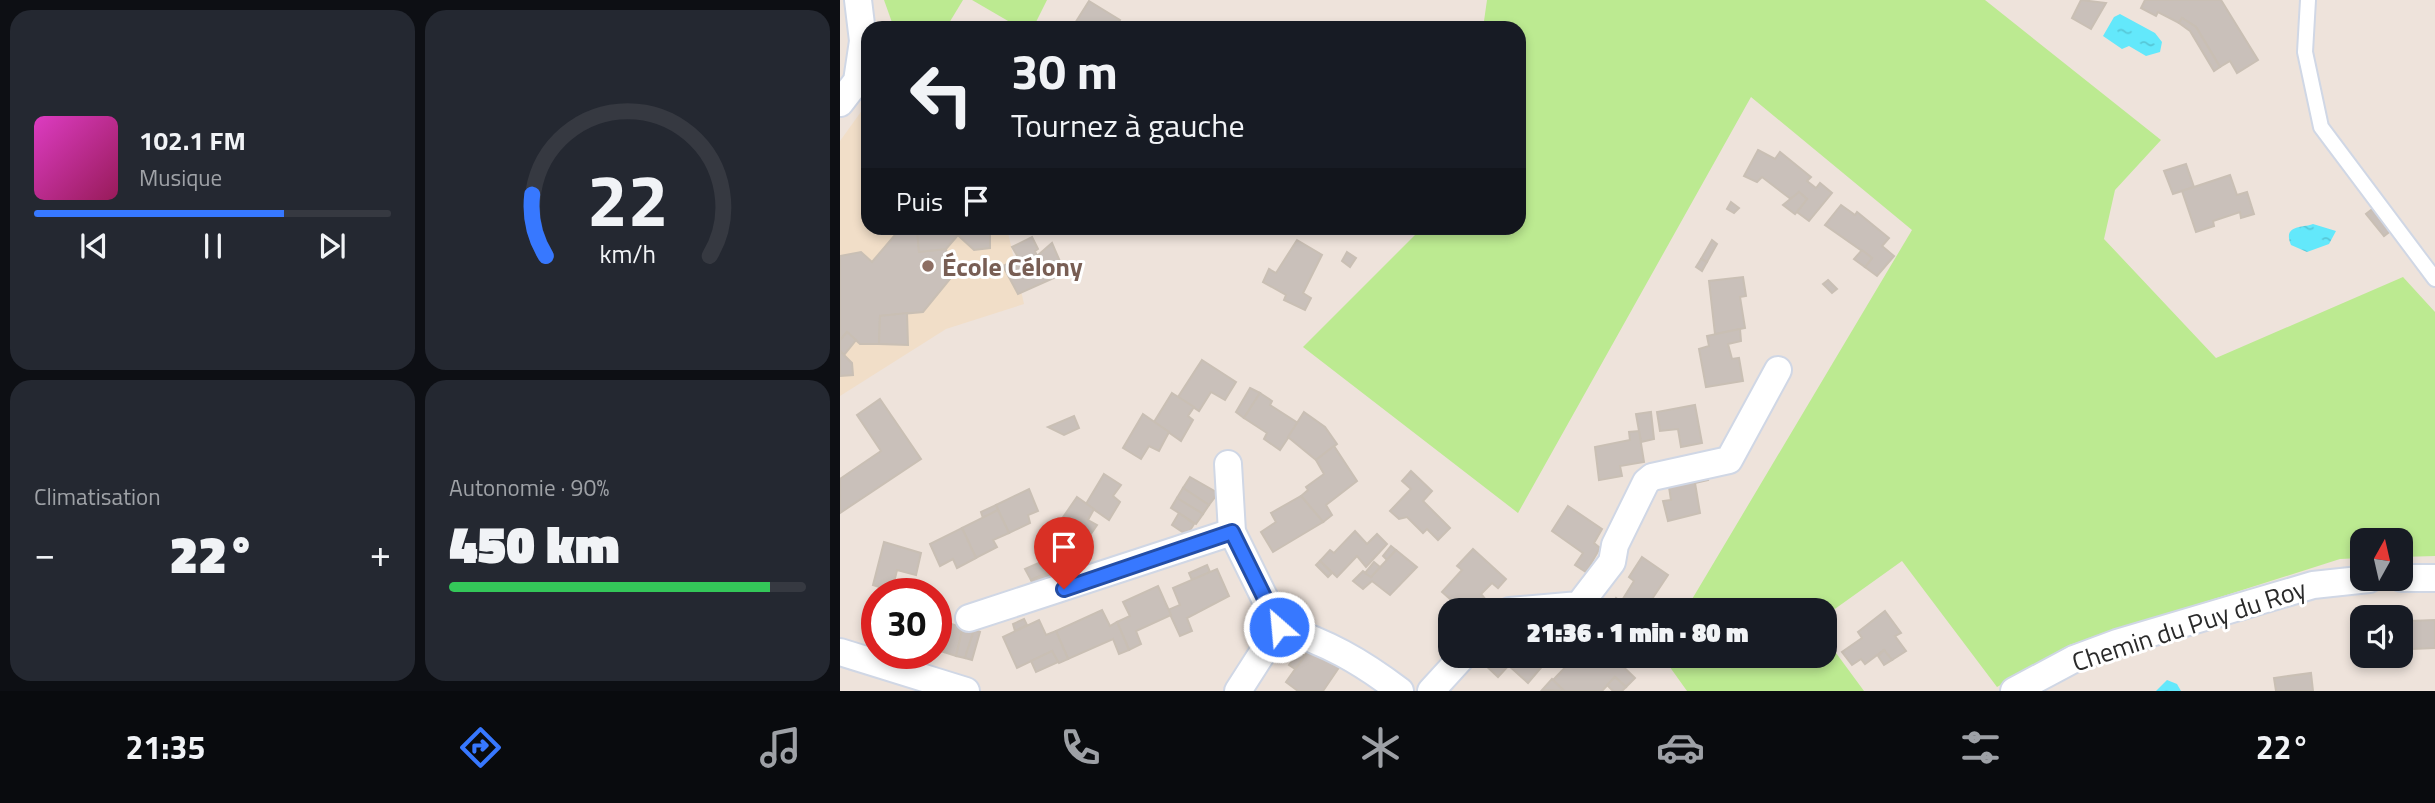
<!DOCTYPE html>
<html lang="fr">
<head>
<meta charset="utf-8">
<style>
  body { margin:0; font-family:"Titillium Web",sans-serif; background:#242831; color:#f1f3f6; height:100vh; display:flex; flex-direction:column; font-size:26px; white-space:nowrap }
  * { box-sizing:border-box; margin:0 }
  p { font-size:23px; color:#9ea1a6 }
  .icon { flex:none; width:38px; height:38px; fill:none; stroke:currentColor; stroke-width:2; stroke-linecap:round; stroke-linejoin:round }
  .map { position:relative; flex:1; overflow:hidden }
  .drawer { display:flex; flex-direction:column; gap:10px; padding:10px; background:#0d0f14; width:840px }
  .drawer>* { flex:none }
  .banner { position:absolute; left:21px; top:21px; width:665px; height:214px; border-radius:21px; box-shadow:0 4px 10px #0003; background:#171b24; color:#f1f3f6; overflow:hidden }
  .needle { width:46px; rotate:8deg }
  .buttons { position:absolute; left:1510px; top:528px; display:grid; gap:14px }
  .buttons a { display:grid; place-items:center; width:63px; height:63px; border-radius:14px; background:#171b24; box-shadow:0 4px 10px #0003; font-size:35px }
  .speed { position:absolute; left:21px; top:578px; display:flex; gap:14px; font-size:35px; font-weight:700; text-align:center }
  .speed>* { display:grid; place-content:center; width:91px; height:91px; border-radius:50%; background:#171b24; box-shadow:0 4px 10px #0003; line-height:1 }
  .speed .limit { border:10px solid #d22; background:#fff; color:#111 }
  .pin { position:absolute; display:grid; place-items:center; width:60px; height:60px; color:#fff; margin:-72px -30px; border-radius:50% 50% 50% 0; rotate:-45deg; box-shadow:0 0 7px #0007 }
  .pin .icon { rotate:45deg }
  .me { position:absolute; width:77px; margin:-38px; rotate:333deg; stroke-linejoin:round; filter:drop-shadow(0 0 5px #0008) }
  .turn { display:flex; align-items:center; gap:24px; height:147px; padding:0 35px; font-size:32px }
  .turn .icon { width:91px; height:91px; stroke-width:2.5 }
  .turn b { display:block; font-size:49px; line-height:60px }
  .then { display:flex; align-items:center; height:66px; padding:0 35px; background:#0003; gap:14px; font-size:26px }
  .big { font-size:52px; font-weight:800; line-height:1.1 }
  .drawer .card { flex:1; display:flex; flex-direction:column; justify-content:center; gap:10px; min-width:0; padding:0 24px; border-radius:21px; background:#242831 }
  .drawer .dial { align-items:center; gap:0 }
  .dial svg { height:182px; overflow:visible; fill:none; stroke:#363941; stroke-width:7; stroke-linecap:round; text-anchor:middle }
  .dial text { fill:#f1f3f6; stroke:none }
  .song { display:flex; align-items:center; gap:21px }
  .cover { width:84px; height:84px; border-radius:10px; background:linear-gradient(135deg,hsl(310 70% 55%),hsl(330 70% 35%)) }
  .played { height:7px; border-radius:4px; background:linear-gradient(90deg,#3778ff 70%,#363941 70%) }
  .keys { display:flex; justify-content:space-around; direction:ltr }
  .heat { display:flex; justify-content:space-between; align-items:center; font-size:38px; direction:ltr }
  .charge { height:10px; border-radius:5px; background:linear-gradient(90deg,#34c759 90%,#363941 0) }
  .drawer .tiles { flex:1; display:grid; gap:10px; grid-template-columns:repeat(2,1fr) }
  .trip { position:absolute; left:598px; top:598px; width:399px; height:70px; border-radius:21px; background:#171b24; box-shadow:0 4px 10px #0003; font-weight:800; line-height:70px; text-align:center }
  .tabs { display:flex; height:112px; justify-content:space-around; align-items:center; background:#090b0e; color:#9ea1a6 }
  .tabs .icon { width:49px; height:49px }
  .tabs .active { color:#3778ff }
  .tabs b { font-size:32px; color:#f1f3f6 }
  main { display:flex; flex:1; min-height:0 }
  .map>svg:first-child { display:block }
  .education { fill:#f1dec8 }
  .grass { fill:#bcea91 }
  .water { fill:url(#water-ripples) }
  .building { fill:#c9c0ba; stroke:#c9bfb4; stroke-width:2 }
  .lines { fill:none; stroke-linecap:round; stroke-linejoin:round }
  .service-casing { stroke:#d0d7e5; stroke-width:18 }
  .minor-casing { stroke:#d0d7e5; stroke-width:30 }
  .service { stroke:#fff; stroke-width:14 }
  .minor { stroke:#fff; stroke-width:26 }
  .route-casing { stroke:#244ea6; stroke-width:18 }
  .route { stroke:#3778ff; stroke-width:12 }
  .education-dot { fill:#8d6e63; stroke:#fff; stroke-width:2.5 }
  .labels { text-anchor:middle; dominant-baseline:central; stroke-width:6; stroke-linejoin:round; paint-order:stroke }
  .education-label { font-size:26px; font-weight:bold; fill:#785e54; stroke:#fff; text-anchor:start }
  .street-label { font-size:26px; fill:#2a2a2a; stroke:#fff }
</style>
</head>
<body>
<main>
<section class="drawer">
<div class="tiles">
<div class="card">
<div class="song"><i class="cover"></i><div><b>102.1 FM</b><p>Musique</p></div></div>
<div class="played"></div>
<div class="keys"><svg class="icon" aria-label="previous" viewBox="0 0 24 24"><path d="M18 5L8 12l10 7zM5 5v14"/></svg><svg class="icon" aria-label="pause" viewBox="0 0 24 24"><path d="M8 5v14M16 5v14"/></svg><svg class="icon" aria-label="next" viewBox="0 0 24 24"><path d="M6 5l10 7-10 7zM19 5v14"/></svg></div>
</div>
<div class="card dial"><svg viewBox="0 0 100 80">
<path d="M14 69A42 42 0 1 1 86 69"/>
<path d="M14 69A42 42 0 0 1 8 42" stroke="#3778ff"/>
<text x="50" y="56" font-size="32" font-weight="700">22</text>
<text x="50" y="72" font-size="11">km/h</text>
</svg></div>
<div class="card"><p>Climatisation</p>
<div class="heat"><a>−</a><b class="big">22°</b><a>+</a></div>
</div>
<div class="card"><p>Autonomie · 90%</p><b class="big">450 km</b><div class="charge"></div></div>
</div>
</section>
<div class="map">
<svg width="1595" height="691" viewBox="0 0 1595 691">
  <defs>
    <pattern id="water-ripples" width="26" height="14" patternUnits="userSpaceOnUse" patternTransform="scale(1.75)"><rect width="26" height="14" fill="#63e8fb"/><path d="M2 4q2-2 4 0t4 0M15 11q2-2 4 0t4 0" fill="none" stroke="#56c7d7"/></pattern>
  </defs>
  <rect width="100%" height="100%" fill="#eee3db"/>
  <polygon class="education" points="28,102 28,228 167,228 184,304 106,329 0,396 0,141"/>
  <g class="grass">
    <polygon points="44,0 123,0 106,28 54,28"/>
    <polygon points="132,0 207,0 193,28 180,28"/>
    <polygon points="647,0 1145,0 1321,140 1275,190 1264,239 1376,358 1563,277 1595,312 1595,556 1561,557 1561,541 1522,541 1522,558 1500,559 1229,645 1157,687 1062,561 985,616 985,611 845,611 1072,230 911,97 678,513 463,347 582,228 679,228 679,28 643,28"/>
    <polygon points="985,638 1024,691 847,691 822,656 985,656"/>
  </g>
  <g class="water">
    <polygon points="1280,14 1315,33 1322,42 1320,52 1306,56 1289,46 1282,49 1263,36 1274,17"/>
    <path d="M1473,224L1496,231L1489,244L1467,252L1451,245C1442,224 1464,228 1473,224Z"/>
    <polygon points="1327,680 1337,684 1341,691 1316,691"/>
  </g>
  <g class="building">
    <polygon points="1241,0 1266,3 1251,29 1232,18"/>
    <polygon points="1305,0 1381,0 1418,60 1397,73 1390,61 1380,67 1356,27 1342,18 1339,23 1318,12 1316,16 1301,8"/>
    <polygon points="249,1 280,20 275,28 232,28"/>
    <polygon points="1342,18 1356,27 1380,67 1374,71 1350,31 1339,23"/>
    <polygon points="918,150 935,159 940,152 971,177 967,181 976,188 980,183 992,193 969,221 957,212 967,199 959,192 952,200 922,177 917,182 904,176"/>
    <polygon points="1346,164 1354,187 1333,194 1324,171"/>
    <polygon points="1390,175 1397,195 1407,192 1414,214 1401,218 1400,212 1373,221 1374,226 1356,232 1342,191"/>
    <polygon points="959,192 967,199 955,214 943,205"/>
    <polygon points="891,202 899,208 894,213 887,209"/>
    <polygon points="1001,205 1015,215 1017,212 1049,238 1042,246 1054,256 1037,276 1025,267 1032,258 985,225"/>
    <polygon points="1535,207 1553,229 1544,236 1526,214"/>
    <polygon points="48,228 77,228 79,252 106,249 110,279 83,312 40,316 39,344 20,344 7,332 0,340 0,256 21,252 32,262 55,235"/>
    <polygon points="77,228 110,228 118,235 106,249 79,252"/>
    <polygon points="110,228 150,228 150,248 134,250"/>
    <polygon points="192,237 198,249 195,251 197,256 212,243 225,273 178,294 163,266 174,261 176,265 181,262 172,247"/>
    <polygon points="457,240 482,255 463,293 471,298 465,310 444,300 446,295 423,282 429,269 436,273"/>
    <polygon points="872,240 877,244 867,262 861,259"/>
    <polygon points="1022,250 1032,258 1025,267 1014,259"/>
    <polygon points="507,252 516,258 510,267 502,261"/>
    <polygon points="861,259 867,262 862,271 856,267"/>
    <polygon points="903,277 906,296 900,297 905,328 875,334 869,281"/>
    <polygon points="988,280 997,289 992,293 983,284"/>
    <polygon points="67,313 68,345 39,344 40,316"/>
    <polygon points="900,329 901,341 888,344 892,359 899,358 903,381 866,387 859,349 869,346 867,336"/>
    <polygon points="7,332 16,340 4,355 0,351 0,340"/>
    <polygon points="0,351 12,363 13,375 0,376"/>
    <polygon points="362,360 396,382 385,400 371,392 359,411 338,397"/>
    <polygon points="410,388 420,393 404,418 396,412"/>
    <polygon points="332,393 354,407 348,416 353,420 341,441 314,422"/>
    <polygon points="420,393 432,401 430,405 458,423 440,450 424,439 427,433 404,418"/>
    <polygon points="40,399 81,459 0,513 0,479 41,451 17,415"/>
    <polygon points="855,405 862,443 841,447 838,429 820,431 817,412"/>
    <polygon points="464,412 485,427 497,444 476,460 448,437"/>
    <polygon points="811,412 814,439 801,442 796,414"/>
    <polygon points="303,414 329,432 319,451 309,446 301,459 283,448"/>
    <polygon points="234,416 239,428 224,435 208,427"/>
    <polygon points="799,431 804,462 780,466 782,476 759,480 755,447 790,440 789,432"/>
    <polygon points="494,446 517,481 486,505 492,515 483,522 461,496 468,490 466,487 484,474 476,460"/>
    <polygon points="865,468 868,480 855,483 860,513 828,521 823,501 831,500 829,487"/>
    <polygon points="571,471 592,491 583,501 610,528 598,540 587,529 583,533 567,517 559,519 550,511 571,489 562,481"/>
    <polygon points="264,474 281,485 273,496 280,502 269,520 246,504"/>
    <polygon points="350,477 378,493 369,505 343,488"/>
    <polygon points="343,488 369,505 363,514 337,498"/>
    <polygon points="189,489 198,511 188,515 190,523 169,533 156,505"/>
    <polygon points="461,496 483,522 433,552 421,532 436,522 431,513"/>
    <polygon points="237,497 254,509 248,520 257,525 244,544 218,555 206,529 219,523"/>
    <polygon points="337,498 363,514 356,524 331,508"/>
    <polygon points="156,505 158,510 143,518 141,512"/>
    <polygon points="728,506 762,529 754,543 760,548 746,572 735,565 743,553 712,531"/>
    <polygon points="158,510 169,533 153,540 157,547 136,558 122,528"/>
    <polygon points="339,513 354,524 347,535 332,525"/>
    <polygon points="122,528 136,558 117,568 113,559 100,566 90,544"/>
    <polygon points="515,531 527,544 537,534 547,544 526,567 517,556 497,577 480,561 490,550 494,553"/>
    <polygon points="44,542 81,553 76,575 57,570 52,591 33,585"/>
    <polygon points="551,546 556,550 547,560 543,556"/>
    <polygon points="633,549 666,579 658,588 652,583 641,594 646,600 636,611 611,611 611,622 603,614 610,607 610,599 602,592 622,570 617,566"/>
    <polygon points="556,550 577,567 550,595 532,581 523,589 513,581 523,571 531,577"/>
    <polygon points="212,557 216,569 191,580 185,569"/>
    <polygon points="802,557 828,575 804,611 772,611 769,609 776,598 781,602 794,581 789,577"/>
    <polygon points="480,561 492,573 488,577 476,565"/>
    <polygon points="534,562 540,567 531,577 525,573"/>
    <polygon points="367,565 370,572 352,580 349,573"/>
    <polygon points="216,569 221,580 196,591 191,580"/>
    <polygon points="377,569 389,596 347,618 352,631 340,636 328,610 340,605 333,588"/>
    <polygon points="318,586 331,615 296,631 301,644 289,650 277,622 290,616 283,602"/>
    <polygon points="41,587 52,591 61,593 40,593"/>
    <polygon points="37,603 37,627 31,625"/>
    <polygon points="262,610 270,626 277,622 289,650 279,654 273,639 228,659 216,631"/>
    <polygon points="1045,611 1061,633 1055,636 1066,651 1052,660 1044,650 1025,664 1021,659 1012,665 1002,652 1022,638 1018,632"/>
    <polygon points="184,619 187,625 175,631 173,624"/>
    <polygon points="98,620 111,624 104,652 96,650"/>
    <polygon points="199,620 206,635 216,631 228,659 219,663 212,651 177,668 163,637"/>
    <polygon points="1595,620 1595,648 1572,649 1570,621"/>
    <polygon points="111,624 123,627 116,656 104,652"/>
    <polygon points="123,627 134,630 125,658 116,656"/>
    <polygon points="134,630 140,632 132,660 125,658"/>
    <polygon points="473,644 500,666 483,691 458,691 446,682"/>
    <polygon points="1044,650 1052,660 1044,665 1038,656"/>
    <polygon points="212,651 218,662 196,672 191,661"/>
    <polygon points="458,652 465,656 455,669 449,665"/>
    <polygon points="648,656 658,656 669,665 658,677 642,662"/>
    <polygon points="658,656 709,656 710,657 688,683"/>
    <polygon points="772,656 795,678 786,687 775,677 762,691 724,691 713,680 734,658 745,667 755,657 763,665"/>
    <polygon points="1471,673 1473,691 1436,691 1434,678"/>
    <polygon points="775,677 786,687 782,691 773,691 767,685"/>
    <polygon points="712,679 724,691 702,690"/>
  </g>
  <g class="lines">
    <defs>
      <polyline id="service" points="1468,0 1465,52 1481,127 1595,279"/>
      <g id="minor">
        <polyline points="0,103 17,81 23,41 18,0"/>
        <polyline points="388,464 392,532 439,627 398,691"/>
        <polyline points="1561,578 1595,578"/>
        <polyline points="670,611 739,605 772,562 775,545 806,482 812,477 889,460 938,370"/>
        <polyline points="129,618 392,532"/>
        <path d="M439,627C488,643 519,660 560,691"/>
        <polyline points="0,652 126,691"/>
        <polyline points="591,691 623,656"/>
        <polyline points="1174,691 1234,659 1277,643 1473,585 1529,579"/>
      </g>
    </defs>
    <use href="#service" class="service-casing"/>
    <use href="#minor" class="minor-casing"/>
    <use href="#service" class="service"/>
    <use href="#minor" class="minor"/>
  </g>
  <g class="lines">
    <defs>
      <polyline id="route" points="224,589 392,532 439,627"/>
    </defs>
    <use href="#route" class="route-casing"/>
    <use href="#route" class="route"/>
  </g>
  <circle class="education-dot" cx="88" cy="266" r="7"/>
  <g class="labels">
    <g class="education-label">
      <text x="102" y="266">École Célony</text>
    </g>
    <g class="street-label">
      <text transform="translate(1349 625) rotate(-18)">Chemin du Puy du Roy</text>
    </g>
  </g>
</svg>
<div class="buttons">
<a><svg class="needle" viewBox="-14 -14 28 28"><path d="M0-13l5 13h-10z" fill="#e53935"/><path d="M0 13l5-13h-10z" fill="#9ea1a6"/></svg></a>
<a><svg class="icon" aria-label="sound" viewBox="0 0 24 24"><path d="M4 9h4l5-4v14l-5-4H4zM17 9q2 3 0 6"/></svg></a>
</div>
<div class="speed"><div class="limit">30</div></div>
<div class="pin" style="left:224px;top:589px;background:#d93025"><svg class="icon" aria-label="arrive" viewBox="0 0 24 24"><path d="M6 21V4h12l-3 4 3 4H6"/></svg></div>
<svg class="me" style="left:439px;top:627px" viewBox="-20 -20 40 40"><circle r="17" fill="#3778ff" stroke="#fff" stroke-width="3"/><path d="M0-11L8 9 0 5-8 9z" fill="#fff"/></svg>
<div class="trip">21:36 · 1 min · 80 m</div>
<div class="banner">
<div class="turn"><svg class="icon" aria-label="left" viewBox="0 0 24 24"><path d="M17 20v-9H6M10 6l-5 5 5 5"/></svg><div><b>30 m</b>Tournez à gauche</div></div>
<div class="then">Puis<svg class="icon" aria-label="arrive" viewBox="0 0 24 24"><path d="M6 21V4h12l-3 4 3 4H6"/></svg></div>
</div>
</div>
</main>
<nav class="tabs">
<b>21:35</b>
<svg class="icon active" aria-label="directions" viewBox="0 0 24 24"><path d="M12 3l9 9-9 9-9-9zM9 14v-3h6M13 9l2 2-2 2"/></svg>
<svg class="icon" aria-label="music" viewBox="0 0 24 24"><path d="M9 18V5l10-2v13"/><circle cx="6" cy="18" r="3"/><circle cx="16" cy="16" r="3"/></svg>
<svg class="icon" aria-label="phone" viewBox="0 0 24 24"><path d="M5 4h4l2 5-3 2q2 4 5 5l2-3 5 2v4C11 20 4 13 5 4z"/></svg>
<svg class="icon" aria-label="climate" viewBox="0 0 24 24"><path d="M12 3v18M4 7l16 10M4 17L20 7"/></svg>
<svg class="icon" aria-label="car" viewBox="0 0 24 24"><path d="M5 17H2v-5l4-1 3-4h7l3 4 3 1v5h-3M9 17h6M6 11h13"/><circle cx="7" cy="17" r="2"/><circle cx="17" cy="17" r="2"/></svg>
<svg class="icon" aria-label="filters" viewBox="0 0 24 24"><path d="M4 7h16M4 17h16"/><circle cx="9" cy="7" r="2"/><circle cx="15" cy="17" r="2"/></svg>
<b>22°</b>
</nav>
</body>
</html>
